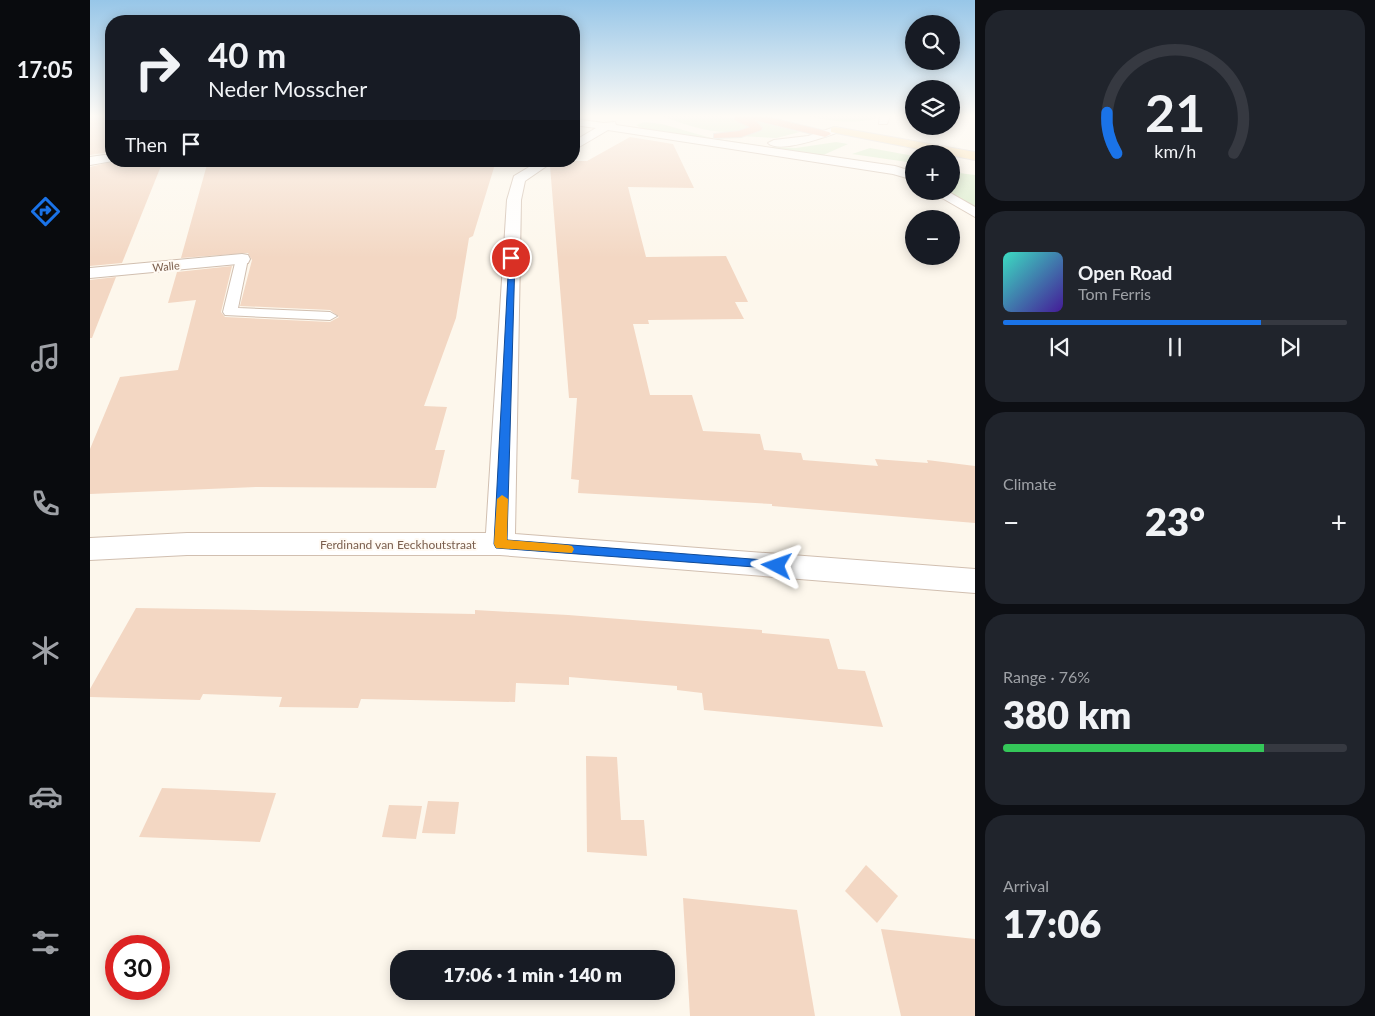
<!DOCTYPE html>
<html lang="en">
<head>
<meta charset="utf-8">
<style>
  body { margin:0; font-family:Lato,sans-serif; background:#20242c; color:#f1f3f6; height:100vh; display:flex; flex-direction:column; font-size:19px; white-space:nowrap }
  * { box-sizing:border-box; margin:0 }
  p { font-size:16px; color:#9ea1a6 }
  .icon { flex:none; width:28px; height:28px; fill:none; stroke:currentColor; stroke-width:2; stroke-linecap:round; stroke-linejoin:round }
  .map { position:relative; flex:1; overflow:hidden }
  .drawer { display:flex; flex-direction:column; gap:10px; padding:10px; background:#0d0f14; width:400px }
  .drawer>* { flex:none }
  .hud { position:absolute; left:15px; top:15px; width:475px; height:152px; border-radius:20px; box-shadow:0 2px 12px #0003; background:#171b24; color:#f1f3f6; overflow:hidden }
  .buttons { position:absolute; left:815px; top:15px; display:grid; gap:10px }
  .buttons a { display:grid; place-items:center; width:55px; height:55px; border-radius:50%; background:#171b24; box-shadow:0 2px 12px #0003; font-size:25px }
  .speed { position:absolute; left:15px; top:935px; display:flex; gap:10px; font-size:25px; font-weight:700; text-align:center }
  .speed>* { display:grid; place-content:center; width:65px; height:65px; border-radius:50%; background:#171b24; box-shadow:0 2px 12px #0003; line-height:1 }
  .speed .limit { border:8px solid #d22; background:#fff; color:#111 }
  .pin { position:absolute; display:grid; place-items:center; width:42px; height:42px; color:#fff; margin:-21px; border:2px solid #fff; border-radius:50%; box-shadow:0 1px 5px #0007 }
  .me { position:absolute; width:55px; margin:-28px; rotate:274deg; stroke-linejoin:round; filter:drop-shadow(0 0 4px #0008) }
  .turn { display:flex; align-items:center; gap:18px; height:105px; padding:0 20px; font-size:22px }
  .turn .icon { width:65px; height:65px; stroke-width:2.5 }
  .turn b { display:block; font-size:35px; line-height:42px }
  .then { display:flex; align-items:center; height:48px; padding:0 20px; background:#0003; gap:10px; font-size:19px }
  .big { font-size:38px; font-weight:800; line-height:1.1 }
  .drawer .widget { flex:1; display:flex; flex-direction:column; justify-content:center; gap:8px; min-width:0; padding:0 18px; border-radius:20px; background:#20242c }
  .drawer .dial { align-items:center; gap:0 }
  .dial svg { height:130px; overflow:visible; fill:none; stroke:#363941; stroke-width:7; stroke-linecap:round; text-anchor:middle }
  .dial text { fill:#f1f3f6; stroke:none }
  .song { display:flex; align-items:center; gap:15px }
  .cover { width:60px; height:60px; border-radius:8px; background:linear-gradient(135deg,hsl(170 70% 55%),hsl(260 70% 35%)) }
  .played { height:5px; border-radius:2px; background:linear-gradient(90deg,#1a73e8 75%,#363941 75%) }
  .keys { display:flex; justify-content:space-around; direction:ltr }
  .heat { display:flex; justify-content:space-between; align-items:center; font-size:28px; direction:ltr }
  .charge { height:8px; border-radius:4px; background:linear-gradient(90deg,#34c759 76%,#363941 0) }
  .trip { position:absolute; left:300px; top:950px; width:285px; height:50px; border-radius:20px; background:#171b24; box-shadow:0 2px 12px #0003; font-weight:800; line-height:50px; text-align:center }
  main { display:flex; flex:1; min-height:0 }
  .dock { display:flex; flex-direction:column; width:90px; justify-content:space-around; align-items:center; background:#090b0e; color:#9ea1a6 }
  .dock .icon { width:35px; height:35px }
  .dock .selected { color:#1a73e8 }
  .dock b { font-size:22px; color:#f1f3f6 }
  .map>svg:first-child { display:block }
  .green { fill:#d7ecc9 }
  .building { fill:#f3d7c3 }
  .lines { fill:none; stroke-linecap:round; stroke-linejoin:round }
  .lane-casing { stroke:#d1bfb0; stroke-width:2 }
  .street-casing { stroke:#d1bfb0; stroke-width:2 }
  .primary-casing { stroke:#dcd5d1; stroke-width:2 }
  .highway-casing { stroke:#dcd5d1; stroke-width:2 }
  .lane { fill:#fff; fill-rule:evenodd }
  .street { fill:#fff; fill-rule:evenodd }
  .primary { fill:#fadca6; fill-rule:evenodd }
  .highway { fill:#f6baa4; fill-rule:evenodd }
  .route { fill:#1a73e8; stroke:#114b97 }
  .slow { fill:#f59e0b }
  .labels { text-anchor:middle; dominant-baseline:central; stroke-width:4; stroke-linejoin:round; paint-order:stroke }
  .far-street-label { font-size:11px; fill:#7a5e4d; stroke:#fffaf3 }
  .street-label { font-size:12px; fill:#7a5e4d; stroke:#fffaf3 }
</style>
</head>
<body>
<main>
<nav class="dock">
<b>17:05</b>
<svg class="icon selected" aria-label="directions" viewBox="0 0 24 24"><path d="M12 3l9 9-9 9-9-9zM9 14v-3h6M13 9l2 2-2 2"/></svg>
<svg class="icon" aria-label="music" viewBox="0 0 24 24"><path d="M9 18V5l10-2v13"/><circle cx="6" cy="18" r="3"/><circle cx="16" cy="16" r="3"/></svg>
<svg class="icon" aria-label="phone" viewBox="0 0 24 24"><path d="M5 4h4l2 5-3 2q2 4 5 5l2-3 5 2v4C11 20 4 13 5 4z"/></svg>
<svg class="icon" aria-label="climate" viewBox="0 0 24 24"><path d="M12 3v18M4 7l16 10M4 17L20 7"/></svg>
<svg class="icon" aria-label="car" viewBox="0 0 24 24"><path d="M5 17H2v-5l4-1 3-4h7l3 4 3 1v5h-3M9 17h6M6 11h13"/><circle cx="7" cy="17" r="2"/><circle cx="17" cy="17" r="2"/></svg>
<svg class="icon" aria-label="filters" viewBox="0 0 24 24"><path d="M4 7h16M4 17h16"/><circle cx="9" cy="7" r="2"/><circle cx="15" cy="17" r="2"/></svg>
</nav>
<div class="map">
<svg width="885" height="1016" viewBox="0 0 885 1016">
  <rect width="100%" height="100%" fill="#fdf7ec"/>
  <g class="green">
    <path d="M570,116C589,116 650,111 661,128C630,139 599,125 570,116Z"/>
    <path d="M716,116H787L785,119C760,124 741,121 716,116Z"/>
    <polygon points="554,122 572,124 621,138 680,147 706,148 746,142 758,144 731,156 553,129 546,125"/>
    <polygon points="667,122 670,122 710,132 686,138 649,136 671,131 673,128"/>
    <polygon points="780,148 824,156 824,163 762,154"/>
    <polygon points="861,172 885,175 885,210 853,191 861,191"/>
  </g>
  <g class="building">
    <polygon points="0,116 21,116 21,152 0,155"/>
    <polygon points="540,137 583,144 604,188 538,187 556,257 636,256 658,302 645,302 654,319 558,320 559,324 543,324 560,395 602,395 613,431 670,434 674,450 711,453 713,460 788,466 785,459 838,463 837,460 885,466 885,523 682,506 682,504 488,493 489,480 481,479 487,398 479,398 460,166 466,161 497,161"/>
    <polygon points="25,161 73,161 32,263 0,266 0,167"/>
    <polygon points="118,161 406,161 383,236 379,238 366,318 334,406 357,407 345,450 355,450 346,488 166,487 0,494 0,449 30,377 88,370 106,300 78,303 87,272 142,266 131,312 135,317 240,322 249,317 240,310 150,306 162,260 158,253 91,258"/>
    <polygon points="26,277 2,338 0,338 0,280"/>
    <polygon points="46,608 385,614 385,610 478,615 672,630 672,633 739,639 748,669 775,671 793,727 614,710 612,693 587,690 587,686 479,677 479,685 426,683 425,702 271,699 268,708 189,707 192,697 113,694 110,700 0,697 0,689"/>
    <polygon points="496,756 527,757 531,820 554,820 557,856 497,852"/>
    <polygon points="72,788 125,790 186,793 170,842 49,837"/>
    <polygon points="338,801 369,802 365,834 332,833"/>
    <polygon points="299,805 332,806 326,839 292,837"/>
    <polygon points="776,865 808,896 787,923 755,891"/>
    <polygon points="593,898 707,910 725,1016 600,1016"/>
    <polygon points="791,929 885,939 885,1016 811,1016"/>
  </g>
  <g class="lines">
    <defs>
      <polygon id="lane" points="152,255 158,259 148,308 240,312 247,316 240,320 135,315 133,312 146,259"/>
      <g id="street">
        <polygon points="790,116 800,116 797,124 789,124"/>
        <polygon points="484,119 514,123 525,122 526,125 805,166 824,172 824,180 803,174 518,130 484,150 484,141 506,128 484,125"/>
        <path d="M745,127L749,128V132C735,137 689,154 678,143L684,140L718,136Z"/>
        <polygon points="21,154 23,161 0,165 0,157"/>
        <polygon points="449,161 464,161 435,181 431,200 425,534 885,569 885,593 410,555 97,555 0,560 0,538 97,533 396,533 417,200 424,176"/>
        <polygon points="840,191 857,191 885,207 885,217"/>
        <polygon points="152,254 158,255 160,259 158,263 0,278 0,268"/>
      </g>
      <polygon id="primary" points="745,127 885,152 885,160 741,132 741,128"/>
      <polygon id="highway" points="645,116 673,116 739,132 741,134 735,137 665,120 672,128 671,130 651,137 624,138 624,134 649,131 660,127 645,120"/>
    </defs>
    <use href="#lane" class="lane-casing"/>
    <use href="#street" class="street-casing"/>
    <use href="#primary" class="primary-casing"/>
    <use href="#highway" class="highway-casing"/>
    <use href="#lane" class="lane"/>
    <use href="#street" class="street"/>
    <use href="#primary" class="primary"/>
    <use href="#highway" class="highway"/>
  </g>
  <linearGradient id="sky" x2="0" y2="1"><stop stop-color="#97c6e8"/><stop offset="0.45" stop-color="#fefbf6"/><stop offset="1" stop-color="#fefbf6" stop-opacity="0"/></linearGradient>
  <rect width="885" height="258" fill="url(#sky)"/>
  <polygon class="route" points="419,256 425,258 417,540 687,561 692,562 693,566 692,569 406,548 404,544"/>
  <polygon class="slow" points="412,495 418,499 417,540 478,545 482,546 484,549 482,553 406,548 404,544 407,499"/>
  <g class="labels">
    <g class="far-street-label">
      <text transform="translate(76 266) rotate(-5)">Walle</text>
    </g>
    <g class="street-label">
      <text x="308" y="544">Ferdinand van Eeckhoutstraat</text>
    </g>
  </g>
</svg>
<div class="buttons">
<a><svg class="icon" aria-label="search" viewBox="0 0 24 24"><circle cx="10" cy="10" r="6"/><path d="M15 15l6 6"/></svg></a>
<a><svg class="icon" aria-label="layers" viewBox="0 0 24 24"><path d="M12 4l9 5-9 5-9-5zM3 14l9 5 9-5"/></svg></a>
<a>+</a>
<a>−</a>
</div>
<div class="speed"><div class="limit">30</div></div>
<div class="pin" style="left:421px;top:258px;background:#d93025"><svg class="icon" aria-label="arrive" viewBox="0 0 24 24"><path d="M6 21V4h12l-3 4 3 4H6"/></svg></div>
<svg class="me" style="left:687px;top:566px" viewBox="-20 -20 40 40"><path d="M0-17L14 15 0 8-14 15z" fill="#1a73e8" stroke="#fff" stroke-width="4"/></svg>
<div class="trip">17:06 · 1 min · 140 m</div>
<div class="hud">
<div class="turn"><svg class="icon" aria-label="right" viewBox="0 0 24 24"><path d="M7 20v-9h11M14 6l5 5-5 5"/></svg><div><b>40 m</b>Neder Mosscher</div></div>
<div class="then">Then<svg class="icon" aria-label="arrive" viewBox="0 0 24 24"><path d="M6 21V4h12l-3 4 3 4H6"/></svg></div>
</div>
</div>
<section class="drawer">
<div class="widget dial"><svg viewBox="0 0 100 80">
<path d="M14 69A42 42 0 1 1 86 69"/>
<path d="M14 69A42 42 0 0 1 8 44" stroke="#1a73e8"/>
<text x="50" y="56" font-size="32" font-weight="700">21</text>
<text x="50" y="72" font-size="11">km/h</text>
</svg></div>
<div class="widget">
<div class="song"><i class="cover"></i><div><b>Open Road</b><p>Tom Ferris</p></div></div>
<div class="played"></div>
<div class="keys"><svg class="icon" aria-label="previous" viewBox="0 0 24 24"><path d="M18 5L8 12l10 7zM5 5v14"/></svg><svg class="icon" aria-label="pause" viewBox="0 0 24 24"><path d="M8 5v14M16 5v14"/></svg><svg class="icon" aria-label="next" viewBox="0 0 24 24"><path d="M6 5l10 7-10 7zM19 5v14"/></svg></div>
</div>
<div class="widget"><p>Climate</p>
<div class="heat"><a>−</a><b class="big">23°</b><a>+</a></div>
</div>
<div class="widget"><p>Range · 76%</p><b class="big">380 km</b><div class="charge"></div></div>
<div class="widget"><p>Arrival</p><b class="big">17:06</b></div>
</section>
</main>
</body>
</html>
